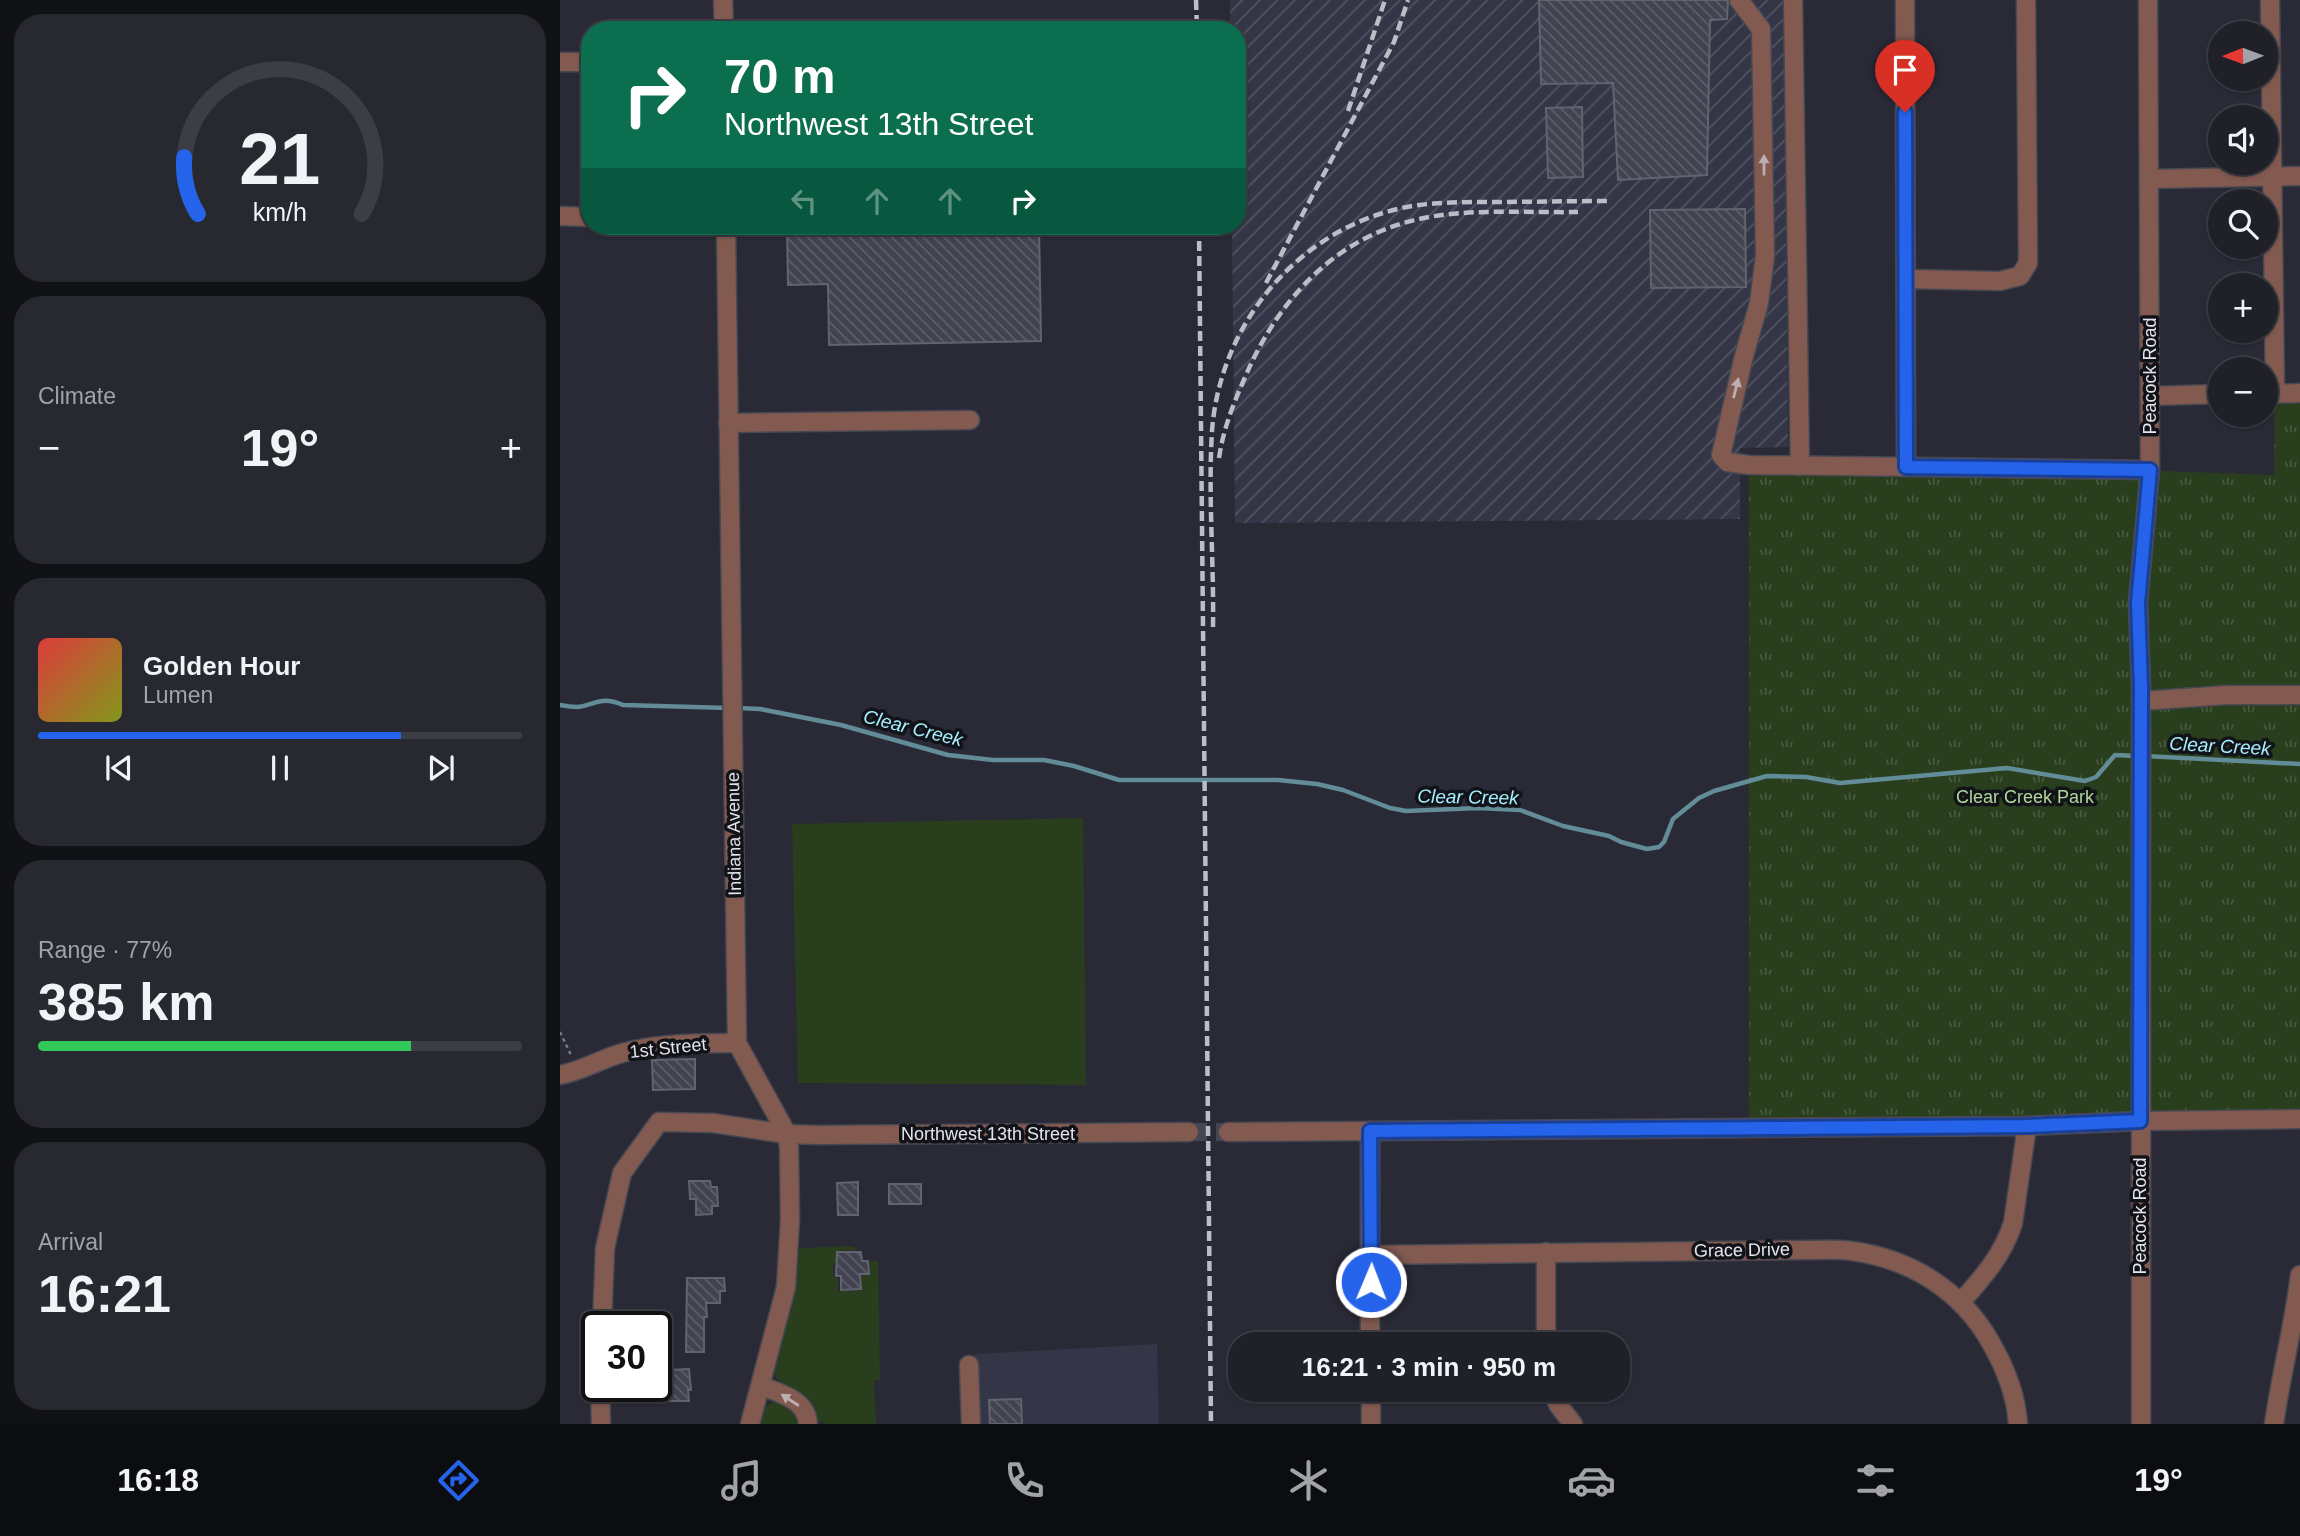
<!DOCTYPE html>
<html lang="en">
<head>
<meta charset="utf-8">
<style>
  body { margin:0; font-family:Arial,sans-serif; background:#272830; color:#f1f3f6; height:100vh; display:flex; flex-direction:column; font-size:26px; white-space:nowrap }
  * { box-sizing:border-box; margin:0 }
  p { font-size:23px; color:#a1a3a8 }
  .icon { flex:none; width:38px; height:38px; fill:none; stroke:currentColor; stroke-width:2; stroke-linecap:round; stroke-linejoin:round }
  .map { position:relative; flex:1; overflow:hidden }
  .side { display:flex; flex-direction:column; gap:14px; padding:14px; background:#111216; width:560px }
  .side>* { flex:none }
  .hud { position:absolute; left:21px; top:21px; width:665px; height:214px; border-radius:28px; box-shadow:0 2px 5px #0004,0 0 0 2px #3c3e45; background:#0b6e4f; color:#fff; overflow:hidden }
  .needle { width:46px; rotate:269deg }
  .buttons { position:absolute; left:1648px; top:21px; display:grid; gap:14px }
  .buttons a { display:grid; place-items:center; width:70px; height:70px; border-radius:50%; background:#1f2028; box-shadow:0 2px 5px #0004,0 0 0 2px #3c3e45; font-size:35px }
  .speed { position:absolute; left:21px; top:1311px; display:flex; gap:14px; font-size:35px; font-weight:700; text-align:center }
  .speed>* { display:grid; place-content:center; width:91px; height:91px; border-radius:50%; background:#1f2028; box-shadow:0 2px 5px #0004,0 0 0 2px #3c3e45; line-height:1 }
  .speed .limit { border:4px solid #111; border-radius:10px; background:#fff; color:#111 }
  .pin { position:absolute; display:grid; place-items:center; width:60px; height:60px; color:#fff; margin:-72px -30px; border-radius:50% 50% 50% 0; rotate:-45deg; box-shadow:0 0 7px #0007 }
  .pin .icon { rotate:45deg }
  .me { position:absolute; width:77px; margin:-38px; rotate:1deg; stroke-linejoin:round; filter:drop-shadow(0 0 5px #0008) }
  .turn { display:flex; align-items:center; gap:24px; height:147px; padding:0 28px; font-size:32px }
  .turn .icon { width:91px; height:91px; stroke-width:2.5 }
  .turn b { display:block; font-size:49px; line-height:60px }
  .lanes { display:flex; align-items:center; height:66px; padding:0 28px; background:#0003; justify-content:center; gap:35px; direction:ltr }
  .lanes .off { opacity:.35 }
  .big { font-size:52px; font-weight:600; line-height:1.1 }
  .side .widget { flex:1; display:flex; flex-direction:column; justify-content:center; gap:10px; min-width:0; padding:0 24px; border-radius:28px; background:#272830 }
  .side .dial { align-items:center; gap:0 }
  .dial svg { height:182px; overflow:visible; fill:none; stroke:#3c3e45; stroke-width:7; stroke-linecap:round; text-anchor:middle }
  .dial text { fill:#f1f3f6; stroke:none }
  .song { display:flex; align-items:center; gap:21px }
  .cover { width:84px; height:84px; border-radius:10px; background:linear-gradient(135deg,hsl(0 70% 55%),hsl(70 70% 35%)) }
  .played { height:7px; border-radius:4px; background:linear-gradient(90deg,#2563eb 75%,#3c3e45 75%) }
  .keys { display:flex; justify-content:space-around; direction:ltr }
  .heat { display:flex; justify-content:space-between; align-items:center; font-size:38px; direction:ltr }
  .charge { height:10px; border-radius:5px; background:linear-gradient(90deg,#34c759 77%,#3c3e45 0) }
  .trip { position:absolute; left:668px; top:1332px; width:402px; height:70px; border-radius:28px; background:#1f2028; box-shadow:0 2px 5px #0004,0 0 0 2px #3c3e45; font-weight:600; line-height:70px; text-align:center }
  .dock { display:flex; height:112px; justify-content:space-around; align-items:center; background:#0c0d10; color:#a1a3a8 }
  .dock .icon { width:49px; height:49px }
  .dock .current { color:#2563eb }
  .dock b { font-size:32px; color:#f1f3f6 }
  main { display:flex; flex:1; min-height:0 }
  .map>svg:first-child { display:block }
  .built { fill:#343647 }
  .industrial { fill:url(#industrial-furrows) }
  .green { fill:#293e1c }
  .park { fill:url(#park-tufts) }
  .lines { fill:none; stroke-linecap:round; stroke-linejoin:round }
  .stream { stroke:#628c97; stroke-width:4.5 }
  .building { fill:url(#building-back-hatch); stroke:#616370; stroke-width:2 }
  .minor-tunnel { stroke:#454651; stroke-width:18; stroke-dasharray:18 9; stroke-linecap:butt }
  .minor-casing { stroke:#474853; stroke-width:21 }
  .path { stroke:#787984; stroke-width:2.5; stroke-dasharray:3.5 3.5; stroke-linecap:butt }
  .minor { stroke:#825a50; stroke-width:18 }
  .rail { stroke:#bcbdc6; stroke-width:4.5; stroke-dasharray:10 5; stroke-linecap:butt }
  .oneway { fill:#bcadae }
  .route-casing { stroke:#184099; stroke-width:18 }
  .route { stroke:#2563eb; stroke-width:12 }
  .labels { text-anchor:middle; dominant-baseline:central; stroke-width:7; stroke-linejoin:round; paint-order:stroke }
  .street-label { font-size:18px; fill:#e3e4ec; stroke:#121318 }
  .park-label { font-size:18px; fill:#aed799; stroke:#121318 }
  .water-label { font-size:19px; font-style:italic; fill:#a5effe; stroke:#121318 }
</style>
</head>
<body>
<main>
<section class="side">
<div class="widget dial"><svg viewBox="0 0 100 80">
<path d="M14 69A42 42 0 1 1 86 69"/>
<path d="M14 69A42 42 0 0 1 8 44" stroke="#2563eb"/>
<text x="50" y="56" font-size="32" font-weight="700">21</text>
<text x="50" y="72" font-size="11">km/h</text>
</svg></div>
<div class="widget"><p>Climate</p>
<div class="heat"><a>−</a><b class="big">19°</b><a>+</a></div>
</div>
<div class="widget">
<div class="song"><i class="cover"></i><div><b>Golden Hour</b><p>Lumen</p></div></div>
<div class="played"></div>
<div class="keys"><svg class="icon" aria-label="previous" viewBox="0 0 24 24"><path d="M18 5L8 12l10 7zM5 5v14"/></svg><svg class="icon" aria-label="pause" viewBox="0 0 24 24"><path d="M8 5v14M16 5v14"/></svg><svg class="icon" aria-label="next" viewBox="0 0 24 24"><path d="M6 5l10 7-10 7zM19 5v14"/></svg></div>
</div>
<div class="widget"><p>Range · 77%</p><b class="big">385 km</b><div class="charge"></div></div>
<div class="widget"><p>Arrival</p><b class="big">16:21</b></div>
</section>
<div class="map">
<svg width="1740" height="1424" viewBox="0 0 1740 1424">
  <defs>
    <pattern id="industrial-furrows" width="10" height="10" patternUnits="userSpaceOnUse" patternTransform="scale(1.75)"><rect width="10" height="10" fill="#343647"/><path d="M-1 1l2-2M0 10L10 0M9 11l2-2" fill="none" stroke="#515362"/></pattern>
    <pattern id="park-tufts" width="24" height="20" patternUnits="userSpaceOnUse" patternTransform="scale(1.75)"><rect width="24" height="20" fill="#293e1c"/><path d="M3 7l-1-3M5 7V3M7 7l1-3M15 17l-1-3M17 17v-4M19 17l1-3" fill="none" stroke="#485a3d"/></pattern>
    <pattern id="building-back-hatch" width="6" height="6" patternUnits="userSpaceOnUse" patternTransform="scale(1.75)"><rect width="6" height="6" fill="#424350"/><path d="M-1 5l2 2M0 0l6 6M5-1l2 2" fill="none" stroke="#5d5e69"/></pattern>
  </defs>
  <rect width="100%" height="100%" fill="#292a36"/>
  <polygon class="built" points="597,1344 599,1424 416,1424 415,1354"/>
  <polygon class="industrial" points="670,0 1224,0 1228,447 1180,448 1180,519 675,523 672,226 677,226 677,30 670,30"/>
  <g class="green">
    <polygon points="523,818 526,1085 238,1083 232,824"/>
    <path d="M293,1246L297,1250L276,1251V1262L273,1264L274,1278H278V1291H302V1276L310,1275V1261H318L320,1380L314,1381L316,1424H264V1422H255C252,1415 250,1405 245,1400C235,1389 212,1383 213,1366L234,1282L238,1251L241,1248Z"/>
    <path d="M214,1402C229,1402 236,1411 241,1424H197L201,1409Z"/>
  </g>
  <polygon class="park" points="1715,393 1740,393 1740,1119 1189,1127 1189,465 1547,469 1714,475"/>
  <g class="lines">
    <g class="stream">
      <path d="M0,705C5,706 12,707 18,707C37,704 41,696 63,705L169,708"/>
      <polyline points="178,708 200,709 281,725 388,755 433,760 484,760 514,766 559,780 718,780 757,784 783,790 830,808 846,811 918,808 960,810 1003,826 1049,836 1061,842 1087,849 1099,847 1104,842 1113,819 1139,798 1154,791 1207,776 1246,777 1280,783 1447,768 1525,781 1536,777 1555,755 1576,756"/>
      <polyline points="1585,756 1740,764"/>
    </g>
  </g>
  <g class="building">
    <polygon points="979,0 1168,0 1167,19 1150,20 1147,175 1058,180 1053,83 981,84"/>
    <polygon points="1022,107 1023,177 988,178 986,108"/>
    <polygon points="1185,209 1186,287 1091,288 1090,210"/>
    <polygon points="227,226 479,226 481,341 269,345 268,284 228,285"/>
    <polygon points="135,1059 135,1089 93,1090 92,1060"/>
    <polygon points="129,1181 150,1181 151,1187 157,1187 158,1206 152,1206 152,1214 136,1215 136,1199 130,1199"/>
    <polygon points="298,1182 298,1215 278,1215 277,1183"/>
    <rect x="329" y="1184" width="32" height="20"/>
    <polygon points="277,1252 301,1252 302,1261 308,1261 309,1274 300,1274 301,1289 281,1290 281,1276 276,1276"/>
    <polygon points="127,1278 164,1278 165,1291 160,1291 160,1303 146,1303 147,1317 144,1317 144,1352 126,1352"/>
    <polygon points="129,1369 131,1390 128,1390 129,1401 110,1401 109,1370"/>
    <polygon points="461,1399 462,1424 430,1424 429,1400"/>
  </g>
  <g class="lines">
    <polyline class="minor-tunnel" points="629,1132 668,1132"/>
    <defs>
      <g id="minor">
        <polyline points="163,0 164,30"/>
        <polyline points="1179,0 1201,29 1205,256 1199,303 1184,356 1161,455 1167,462 1189,465 1590,470"/>
        <polyline points="1233,0 1240,466"/>
        <polyline points="1345,0 1346,467"/>
        <polyline points="1710,0 1715,393"/>
        <polyline points="0,62 30,62"/>
        <polyline points="1590,179 1740,176"/>
        <polyline points="0,216 30,217"/>
        <polyline points="166,226 177,1043 227,1134 229,1148 230,1219 226,1287 190,1424"/>
        <polyline points="1346,279 1440,281 1460,276 1468,263 1466,0"/>
        <polyline points="1706,394 1740,393"/>
        <polyline points="1590,396 1661,394"/>
        <polyline points="168,423 410,420"/>
        <polyline points="1581,701 1667,695 1740,695"/>
        <path d="M0,1075C22,1071 41,1059 62,1053C100,1043 139,1043 177,1043"/>
        <polyline points="810,1131 810,1344"/>
        <polyline points="668,1132 1467,1126 1580,1121 1740,1119"/>
        <polyline points="986,1252 986,1344"/>
        <path d="M811,1255L1249,1250C1263,1250 1278,1249 1292,1251C1351,1259 1402,1291 1431,1343C1446,1369 1456,1394 1458,1424"/>
        <path d="M1401,1302C1423,1277 1443,1255 1453,1223L1467,1126"/>
        <polyline points="42,1326 45,1248 62,1173 99,1122 153,1123 227,1134 257,1135 629,1132"/>
        <polyline points="409,1365 411,1424"/>
        <polyline points="40,1386 41,1424"/>
        <path d="M201,1386C220,1393 247,1400 248,1424"/>
        <polyline points="811,1390 811,1424"/>
        <polyline points="991,1390 999,1406 1013,1424"/>
        <polyline points="1581,1424 1581,688 1578,603 1590,470 1588,0"/>
        <path d="M1714,1424C1721,1374 1734,1325 1740,1275"/>
      </g>
    </defs>
    <use href="#minor" class="minor-casing"/>
    <polyline class="path" points="0,1032 11,1055"/>
    <use href="#minor" class="minor"/>
    <g class="rail">
      <polyline points="636,0 637,30"/>
      <polyline points="788,111 825,0"/>
      <polyline points="639,226 651,1424"/>
      <polyline points="706,283 834,42 848,0"/>
      <path d="M659,458C663,431 672,407 683,382C715,304 772,238 859,219C907,208 968,213 1018,212"/>
      <path d="M653,627C654,562 648,496 652,431C660,321 742,225 852,206C878,202 905,202 931,202C970,202 1009,201 1048,201"/>
    </g>
  </g>
  <defs><path id="oneway-solid" d="M-6-.8H1V-3.2L6.5 0L1 3.2V.8H-6Z" transform="scale(1.75)"/></defs>
  <g class="oneway">
    <use href="#oneway-solid" transform="translate(1204 165) rotate(-90)"/>
    <use href="#oneway-solid" transform="translate(1176 388) rotate(-76)"/>
    <use href="#oneway-solid" transform="translate(230 1400) rotate(-147)"/>
  </g>
  <g class="lines">
    <defs>
      <polyline id="route" points="811,1282 810,1131 1467,1126 1580,1121 1581,688 1578,603 1590,470 1346,467 1345,112"/>
    </defs>
    <use href="#route" class="route-casing"/>
    <use href="#route" class="route"/>
  </g>
  <g class="labels">
    <g class="street-label">
      <text transform="translate(1590 376) rotate(-90)">Peacock Road</text>
      <text transform="translate(174 834) rotate(-91)">Indiana Avenue</text>
      <text transform="translate(108 1048) rotate(-6)">1st Street</text>
      <text x="428" y="1134">Northwest 13th Street</text>
      <text transform="translate(1580 1216) rotate(-90)">Peacock Road</text>
      <text transform="translate(1182 1250) rotate(-1)">Grace Drive</text>
    </g>
    <g class="park-label">
      <text x="1465" y="797">Clear Creek Park</text>
    </g>
    <g class="water-label">
      <text transform="translate(353 728) rotate(14)">Clear Creek</text>
      <text transform="translate(1660 746) rotate(3)">Clear Creek</text>
      <text transform="translate(908 797) rotate(1)">Clear Creek</text>
    </g>
  </g>
</svg>
<div class="buttons">
<a><svg class="needle" viewBox="-14 -14 28 28"><path d="M0-13l5 13h-10z" fill="#e53935"/><path d="M0 13l5-13h-10z" fill="#a1a3a8"/></svg></a>
<a><svg class="icon" aria-label="sound" viewBox="0 0 24 24"><path d="M4 9h4l5-4v14l-5-4H4zM17 9q2 3 0 6"/></svg></a>
<a><svg class="icon" aria-label="search" viewBox="0 0 24 24"><circle cx="10" cy="10" r="6"/><path d="M15 15l6 6"/></svg></a>
<a>+</a>
<a>−</a>
</div>
<div class="speed"><div class="limit">30</div></div>
<div class="pin" style="left:1345px;top:112px;background:#d93025"><svg class="icon" aria-label="arrive" viewBox="0 0 24 24"><path d="M6 21V4h12l-3 4 3 4H6"/></svg></div>
<svg class="me" style="left:811px;top:1282px" viewBox="-20 -20 40 40"><circle r="17" fill="#2563eb" stroke="#fff" stroke-width="3"/><path d="M0-11L8 9 0 5-8 9z" fill="#fff"/></svg>
<div class="trip">16:21 · 3 min · 950 m</div>
<div class="hud">
<div class="turn"><svg class="icon" aria-label="right" viewBox="0 0 24 24"><path d="M7 20v-9h11M14 6l5 5-5 5"/></svg><div><b>70 m</b>Northwest 13th Street</div></div>
<div class="lanes"><svg class="icon off" aria-label="left" viewBox="0 0 24 24"><path d="M17 20v-9H6M10 6l-5 5 5 5"/></svg><svg class="icon off" aria-label="ahead" viewBox="0 0 24 24"><path d="M12 20V5M6 11l6-6 6 6"/></svg><svg class="icon off" aria-label="ahead" viewBox="0 0 24 24"><path d="M12 20V5M6 11l6-6 6 6"/></svg><svg class="icon" aria-label="right" viewBox="0 0 24 24"><path d="M7 20v-9h11M14 6l5 5-5 5"/></svg></div>
</div>
</div>
</main>
<nav class="dock">
<b>16:18</b>
<svg class="icon current" aria-label="directions" viewBox="0 0 24 24"><path d="M12 3l9 9-9 9-9-9zM9 14v-3h6M13 9l2 2-2 2"/></svg>
<svg class="icon" aria-label="music" viewBox="0 0 24 24"><path d="M9 18V5l10-2v13"/><circle cx="6" cy="18" r="3"/><circle cx="16" cy="16" r="3"/></svg>
<svg class="icon" aria-label="phone" viewBox="0 0 24 24"><path d="M5 4h4l2 5-3 2q2 4 5 5l2-3 5 2v4C11 20 4 13 5 4z"/></svg>
<svg class="icon" aria-label="climate" viewBox="0 0 24 24"><path d="M12 3v18M4 7l16 10M4 17L20 7"/></svg>
<svg class="icon" aria-label="car" viewBox="0 0 24 24"><path d="M5 17H2v-5l4-1 3-4h7l3 4 3 1v5h-3M9 17h6M6 11h13"/><circle cx="7" cy="17" r="2"/><circle cx="17" cy="17" r="2"/></svg>
<svg class="icon" aria-label="filters" viewBox="0 0 24 24"><path d="M4 7h16M4 17h16"/><circle cx="9" cy="7" r="2"/><circle cx="15" cy="17" r="2"/></svg>
<b>19°</b>
</nav>
</body>
</html>
